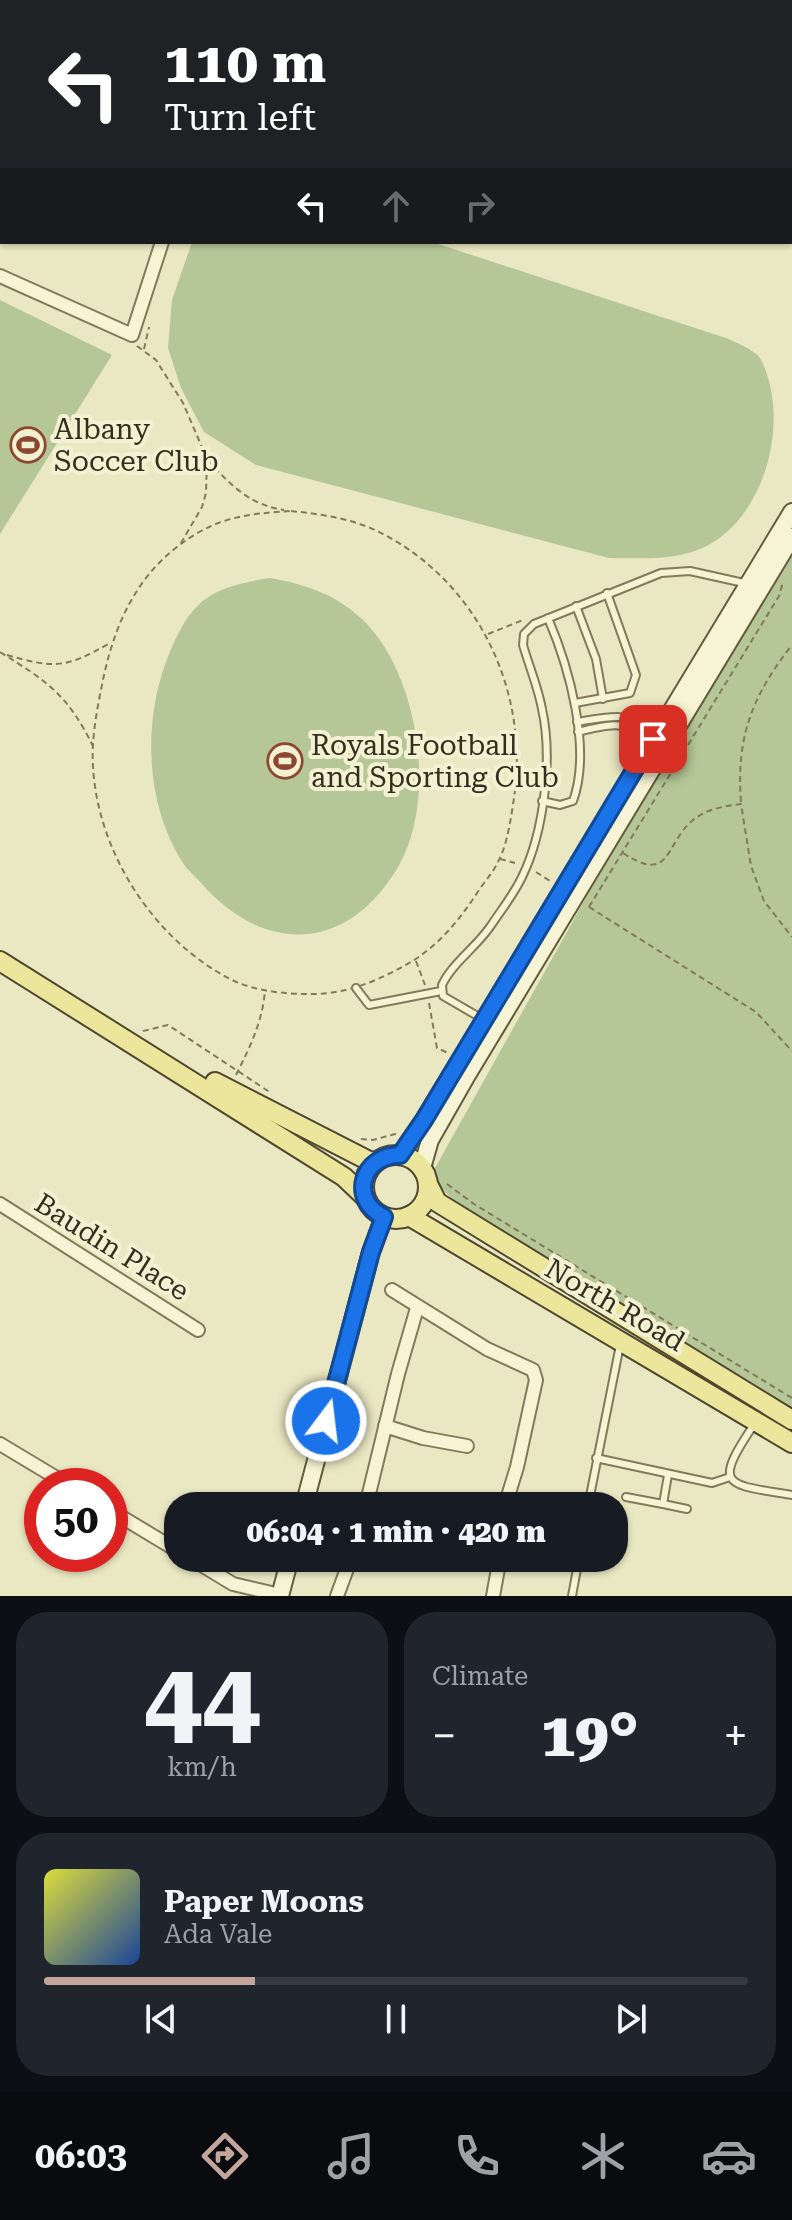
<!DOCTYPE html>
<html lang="en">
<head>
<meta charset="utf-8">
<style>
  body { margin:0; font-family:"Roboto Serif",serif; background:#20242c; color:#f1f3f6; height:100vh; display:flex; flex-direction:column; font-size:30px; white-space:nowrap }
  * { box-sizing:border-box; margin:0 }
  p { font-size:26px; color:#9ea1a6 }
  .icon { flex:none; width:44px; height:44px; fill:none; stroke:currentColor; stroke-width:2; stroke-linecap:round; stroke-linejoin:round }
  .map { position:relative; height:1596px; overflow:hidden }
  .details { display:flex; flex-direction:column; gap:16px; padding:16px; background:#0d0f14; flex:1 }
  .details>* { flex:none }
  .guide { position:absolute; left:0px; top:0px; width:792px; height:244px; box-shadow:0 2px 6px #0004; background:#202124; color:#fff; overflow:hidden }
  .speed { position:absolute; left:24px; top:1468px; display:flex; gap:16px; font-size:40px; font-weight:700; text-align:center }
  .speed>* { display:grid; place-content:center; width:104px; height:104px; border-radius:50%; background:#171b24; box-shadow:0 2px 6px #0004; line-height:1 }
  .speed .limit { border:12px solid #d22; background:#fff; color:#111 }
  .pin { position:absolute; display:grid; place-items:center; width:68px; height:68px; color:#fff; margin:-34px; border-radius:16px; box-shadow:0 4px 12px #0006 }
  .me { position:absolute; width:88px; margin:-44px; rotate:15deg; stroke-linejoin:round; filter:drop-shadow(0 0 6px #0008) }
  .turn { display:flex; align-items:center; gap:28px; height:168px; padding:0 32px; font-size:36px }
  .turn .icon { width:104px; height:104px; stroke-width:2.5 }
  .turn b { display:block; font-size:56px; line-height:68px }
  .lanes { display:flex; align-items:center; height:76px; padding:0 32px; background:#0003; justify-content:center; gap:40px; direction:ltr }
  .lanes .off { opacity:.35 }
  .big { font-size:60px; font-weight:800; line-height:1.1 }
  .details .tile { flex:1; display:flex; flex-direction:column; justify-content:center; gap:12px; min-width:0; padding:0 28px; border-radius:32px; background:#20242c }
  .details .dial { align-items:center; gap:0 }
  .dial b { font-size:104px; line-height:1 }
  .song { display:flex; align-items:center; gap:24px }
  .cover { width:96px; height:96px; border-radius:12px; background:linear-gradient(135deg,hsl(60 70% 55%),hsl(220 70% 35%)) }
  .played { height:8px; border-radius:4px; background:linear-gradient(90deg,#c4a59c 30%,#363941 30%) }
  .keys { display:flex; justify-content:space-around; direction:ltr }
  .heat { display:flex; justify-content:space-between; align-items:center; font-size:44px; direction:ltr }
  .details .tiles { flex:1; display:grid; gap:16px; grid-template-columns:1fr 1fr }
  .tile:last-child { grid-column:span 2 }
  .trip { position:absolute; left:164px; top:1492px; width:464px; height:80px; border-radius:32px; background:#171b24; box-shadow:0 2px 6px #0004; font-weight:800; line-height:80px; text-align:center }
  .tab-bar { display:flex; height:128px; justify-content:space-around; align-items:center; background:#090b0e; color:#9ea1a6 }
  .tab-bar .icon { width:56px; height:56px }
  .tab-bar .selected { color:#c4a59c }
  .tab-bar b { font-size:36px; color:#f1f3f6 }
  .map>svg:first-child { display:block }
  .green { fill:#b5c797 }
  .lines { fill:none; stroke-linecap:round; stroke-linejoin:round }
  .service-casing { stroke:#837a5b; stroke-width:10 }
  .minor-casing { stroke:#837a5b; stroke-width:16 }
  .secondary-casing { stroke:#645b3e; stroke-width:20 }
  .primary-casing { stroke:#50472f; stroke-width:22 }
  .path { stroke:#837a5b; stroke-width:2; stroke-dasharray:6 4; stroke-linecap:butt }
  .service { stroke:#f6f4d5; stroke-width:6 }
  .minor { stroke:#f6f4d5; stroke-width:12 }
  .secondary { stroke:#f6f4d5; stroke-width:16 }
  .primary { stroke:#ebe69c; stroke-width:18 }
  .route-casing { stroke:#114b97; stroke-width:20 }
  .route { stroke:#1a73e8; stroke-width:14 }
  .labels { text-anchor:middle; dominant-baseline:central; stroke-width:8; stroke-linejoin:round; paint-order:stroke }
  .poi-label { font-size:28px; fill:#332e1e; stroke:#f2f1d1; text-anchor:start }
  .street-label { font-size:28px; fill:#332e1e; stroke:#f2f1d1 }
</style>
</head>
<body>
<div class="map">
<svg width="792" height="1596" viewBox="0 0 792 1596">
  <rect width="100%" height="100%" fill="#eae8c2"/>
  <g class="green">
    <path d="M192,242H432L729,339C738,344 753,349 760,358C792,417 766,522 700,549C671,561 639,558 609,558L256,465L204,432L181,388L168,348L172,300Z"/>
    <polygon points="0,300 112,355 0,534"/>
    <polygon points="792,529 792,1412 460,1207 430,1177"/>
    <path d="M270,578C305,584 335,594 362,619C419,673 438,800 398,867C348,952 265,956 201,883C195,876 186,869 181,860C146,803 143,724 166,662C190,601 206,588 270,578Z"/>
  </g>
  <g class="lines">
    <defs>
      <g id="service">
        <polyline points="576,606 596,659 603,699"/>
        <polyline points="575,703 630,693 636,675 607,593"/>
        <path d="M577,722C612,716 626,712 657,730"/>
        <path d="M578,732C608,724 624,720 652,738"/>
        <path d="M542,801L560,805L573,801C592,749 569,667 548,618"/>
        <polyline points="356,988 369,1005 441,991"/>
        <path d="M481,1018L443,996L442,985C453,962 478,946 492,924C502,909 514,894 522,877C544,832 553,758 542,709C538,687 529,666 523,645L524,634L534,624L661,573L690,571L744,583"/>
        <path d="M755,1423C712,1487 724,1484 792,1495"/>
        <polyline points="596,1458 712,1483 730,1477"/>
        <polyline points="626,1497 663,1504 668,1475"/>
        <polyline points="663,1504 687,1509"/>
        <polyline points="588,1506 620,1345"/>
        <polyline points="572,1596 579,1558"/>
      </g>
      <g id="minor">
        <polyline points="83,0 90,2"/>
        <polyline points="773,0 779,2"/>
        <polyline points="239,2 239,0"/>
        <polyline points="790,5 792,6"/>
        <polyline points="790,228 792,229"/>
        <polyline points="0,276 132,335 162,242"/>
        <polyline points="0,1204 198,1330"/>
        <polyline points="392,1290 487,1349 533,1370 536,1380 517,1467 505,1506"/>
        <polyline points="385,1426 423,1438 467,1446"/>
        <polyline points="0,1444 70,1486"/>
        <polyline points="366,1506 398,1374 417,1308"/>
        <polyline points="110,1510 178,1551"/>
        <polyline points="190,1558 233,1584 280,1595"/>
        <polyline points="337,1596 351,1558"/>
        <polyline points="493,1596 500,1558"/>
      </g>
      <g id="secondary">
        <polyline points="400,1155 424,1120 792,512"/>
        <polyline points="422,1168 430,1140 467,1075 792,537"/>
        <polyline points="304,1506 371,1252 384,1217"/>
        <polyline points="280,1596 290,1558"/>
      </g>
      <g id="primary">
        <polyline points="0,961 344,1177 364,1196"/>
        <polyline points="215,1082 373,1163"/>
        <circle cx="396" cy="1187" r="32"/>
        <polyline points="428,1184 437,1202 792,1420"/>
        <polyline points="409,1216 792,1443"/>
      </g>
    </defs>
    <use href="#service" class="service-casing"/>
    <use href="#minor" class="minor-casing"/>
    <use href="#secondary" class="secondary-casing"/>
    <use href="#primary" class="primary-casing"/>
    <g class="path">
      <polyline points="111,0 117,2"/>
      <polyline points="137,346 156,360 183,403 207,459 206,493 202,507 181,543"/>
      <polyline points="144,349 149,327"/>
      <path d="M208,460C230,485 250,505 284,510"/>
      <path d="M291,511C319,514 349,518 375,530C476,578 530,689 514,798C511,817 508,842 499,860C494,871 486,880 479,890C459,921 437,948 404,966C375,982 343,995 309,994C284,994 255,991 232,980C155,941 98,854 93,767C91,737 98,704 104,675C118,613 144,563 201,531C230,515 260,513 291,511Z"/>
      <polyline points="488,634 523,620"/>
      <path d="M0,652C48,682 67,694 93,746"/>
      <path d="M7,655C55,669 66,668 110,643"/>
      <path d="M741,802C736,737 752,696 792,645"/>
      <path d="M623,853C672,885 664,844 693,820C706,809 725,806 741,804L751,866L764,901L792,937"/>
      <polyline points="500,859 515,863"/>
      <polyline points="536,872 550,881"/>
      <polyline points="589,907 779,596 783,582"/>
      <polyline points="589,907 756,1012 792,1051"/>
      <polyline points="416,961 425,985"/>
      <polyline points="429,1003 437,1048 448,1053"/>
      <polyline points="143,1031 168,1025 271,1093"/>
      <path d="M236,1075C250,1047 262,1023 265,991"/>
      <polyline points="361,1139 373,1140 395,1134 397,1136"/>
      <polyline points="447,1184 474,1204 792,1398"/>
    </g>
    <use href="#service" class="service"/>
    <use href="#minor" class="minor"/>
    <use href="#secondary" class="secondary"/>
    <use href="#primary" class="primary"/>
  </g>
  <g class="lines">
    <defs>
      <path id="route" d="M326,1421L371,1252L384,1217C348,1199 362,1155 400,1155L424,1120L653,739"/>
    </defs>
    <use href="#route" class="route-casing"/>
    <use href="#route" class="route"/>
  </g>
  <defs>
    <symbol id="stadium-ring" viewBox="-11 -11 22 22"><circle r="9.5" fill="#f2f1d1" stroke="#8d462f" stroke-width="1.5"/><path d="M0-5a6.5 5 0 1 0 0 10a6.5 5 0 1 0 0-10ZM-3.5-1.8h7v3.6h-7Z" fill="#8d462f"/></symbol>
  </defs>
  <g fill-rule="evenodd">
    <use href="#stadium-ring" x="8" y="425" width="40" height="40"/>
    <use href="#stadium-ring" x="265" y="741" width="40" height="40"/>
  </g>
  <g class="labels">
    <g class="poi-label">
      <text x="54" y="429">Albany<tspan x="54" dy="32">Soccer Club</tspan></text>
      <text x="311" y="745">Royals Football<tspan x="311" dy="32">and Sporting Club</tspan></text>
    </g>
    <g class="street-label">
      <text transform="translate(112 1247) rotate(32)">Baudin Place</text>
      <text transform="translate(615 1305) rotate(30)">North Road</text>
    </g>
  </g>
</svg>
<div class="speed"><div class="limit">50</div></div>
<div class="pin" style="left:653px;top:739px;background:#d93025"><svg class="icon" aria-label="arrive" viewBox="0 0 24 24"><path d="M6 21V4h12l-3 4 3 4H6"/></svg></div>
<svg class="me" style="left:326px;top:1421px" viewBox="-20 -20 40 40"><circle r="17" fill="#1a73e8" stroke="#fff" stroke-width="3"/><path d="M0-11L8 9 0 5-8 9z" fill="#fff"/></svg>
<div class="trip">06:04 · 1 min · 420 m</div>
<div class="guide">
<div class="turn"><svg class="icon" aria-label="left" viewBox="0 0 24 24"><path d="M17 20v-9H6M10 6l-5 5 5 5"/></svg><div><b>110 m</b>Turn left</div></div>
<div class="lanes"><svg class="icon" aria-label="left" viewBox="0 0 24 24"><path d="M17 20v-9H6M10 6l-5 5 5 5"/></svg><svg class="icon off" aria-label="ahead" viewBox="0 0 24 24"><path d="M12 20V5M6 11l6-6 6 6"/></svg><svg class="icon off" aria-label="right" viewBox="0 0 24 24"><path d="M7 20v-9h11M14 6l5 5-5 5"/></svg></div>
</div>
</div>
<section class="details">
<div class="tiles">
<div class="tile dial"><b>44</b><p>km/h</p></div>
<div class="tile"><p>Climate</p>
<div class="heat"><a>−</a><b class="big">19°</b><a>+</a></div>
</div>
<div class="tile">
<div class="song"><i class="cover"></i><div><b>Paper Moons</b><p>Ada Vale</p></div></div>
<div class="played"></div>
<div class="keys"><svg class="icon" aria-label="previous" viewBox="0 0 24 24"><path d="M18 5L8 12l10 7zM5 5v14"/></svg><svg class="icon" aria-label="pause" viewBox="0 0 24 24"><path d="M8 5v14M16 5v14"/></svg><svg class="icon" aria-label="next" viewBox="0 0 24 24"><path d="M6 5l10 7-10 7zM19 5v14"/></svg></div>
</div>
</div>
</section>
<nav class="tab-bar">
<b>06:03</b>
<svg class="icon selected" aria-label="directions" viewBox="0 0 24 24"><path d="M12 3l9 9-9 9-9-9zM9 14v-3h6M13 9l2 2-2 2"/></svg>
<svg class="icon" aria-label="music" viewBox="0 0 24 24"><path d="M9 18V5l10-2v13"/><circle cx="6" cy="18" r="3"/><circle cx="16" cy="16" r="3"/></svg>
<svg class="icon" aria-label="phone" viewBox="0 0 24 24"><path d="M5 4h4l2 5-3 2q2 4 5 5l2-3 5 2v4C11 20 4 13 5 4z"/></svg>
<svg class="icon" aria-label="climate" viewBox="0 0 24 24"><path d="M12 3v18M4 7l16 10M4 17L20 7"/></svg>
<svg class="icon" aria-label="car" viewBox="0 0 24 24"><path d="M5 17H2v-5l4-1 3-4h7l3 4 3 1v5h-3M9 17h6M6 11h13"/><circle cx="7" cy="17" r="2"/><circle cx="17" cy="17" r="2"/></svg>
</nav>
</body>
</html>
